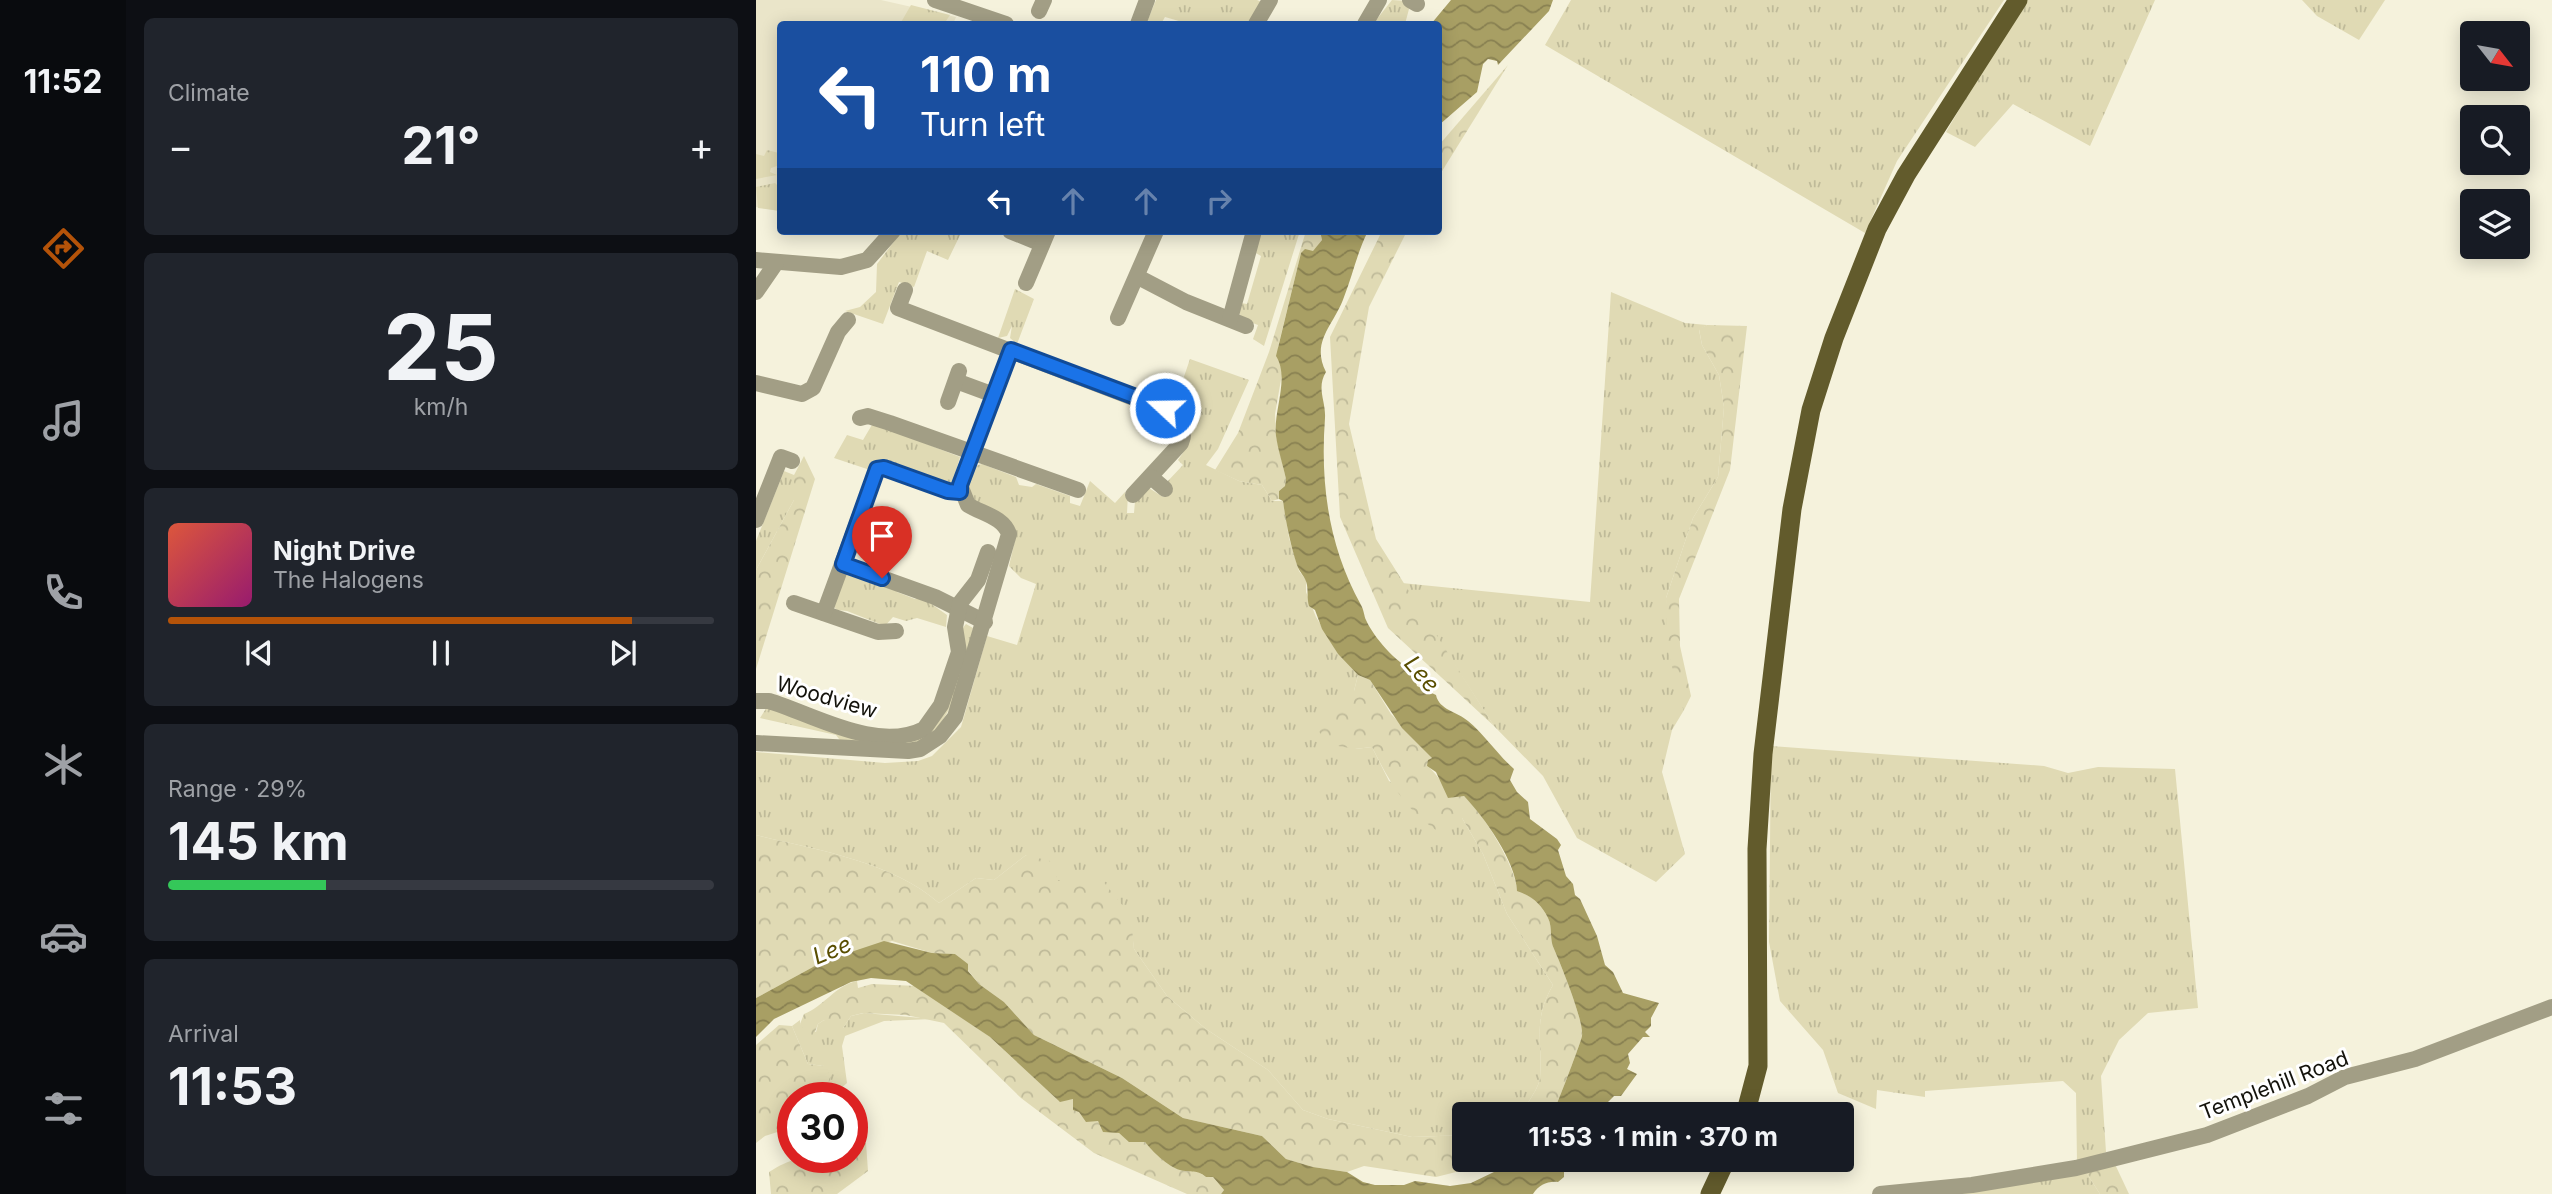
<!DOCTYPE html>
<html lang="en">
<head>
<meta charset="utf-8">
<style>
  body { margin:0; font-family:Inter,sans-serif; background:#20242c; color:#f1f3f6; height:100vh; display:flex; flex-direction:column; font-size:26px; white-space:nowrap }
  * { box-sizing:border-box; margin:0 }
  p { font-size:23px; color:#9ea1a6 }
  .icon { flex:none; width:38px; height:38px; fill:none; stroke:currentColor; stroke-width:2; stroke-linecap:round; stroke-linejoin:round }
  .map { position:relative; flex:1; overflow:hidden }
  .side { display:flex; flex-direction:column; gap:18px; padding:18px; background:#0d0f14; width:630px }
  .side>* { flex:none }
  .guide { position:absolute; left:21px; top:21px; width:665px; height:214px; border-radius:7px; box-shadow:0 4px 18px #0003; background:#1a4fa0; color:#fff; overflow:hidden }
  .needle { width:46px; rotate:121deg }
  .buttons { position:absolute; left:1704px; top:21px; display:grid; gap:14px }
  .buttons a { display:grid; place-items:center; width:70px; height:70px; border-radius:7px; background:#171b24; box-shadow:0 4px 18px #0003; font-size:35px }
  .speed { position:absolute; left:21px; top:1082px; display:flex; gap:14px; font-size:35px; font-weight:700; text-align:center }
  .speed>* { display:grid; place-content:center; width:91px; height:91px; border-radius:50%; background:#171b24; box-shadow:0 4px 18px #0003; line-height:1 }
  .speed .limit { border:10px solid #d22; background:#fff; color:#111 }
  .pin { position:absolute; display:grid; place-items:center; width:60px; height:60px; color:#fff; margin:-72px -30px; border-radius:50% 50% 50% 0; rotate:-45deg; box-shadow:0 0 7px #0007 }
  .pin .icon { rotate:45deg }
  .me { position:absolute; width:77px; margin:-38px; rotate:291deg; stroke-linejoin:round; filter:drop-shadow(0 0 5px #0008) }
  .turn { display:flex; align-items:center; gap:24px; height:147px; padding:0 28px; font-size:32px }
  .turn .icon { width:91px; height:91px; stroke-width:2.5 }
  .turn b { display:block; font-size:49px; line-height:60px }
  .lanes { display:flex; align-items:center; height:66px; padding:0 28px; background:#0003; justify-content:center; gap:35px; direction:ltr }
  .lanes .off { opacity:.35 }
  .big { font-size:52px; font-weight:700; line-height:1.1 }
  .side .card { flex:1; display:flex; flex-direction:column; justify-content:center; gap:10px; min-width:0; padding:0 24px; border-radius:10px; background:#20242c }
  .side .dial { align-items:center; gap:0 }
  .dial b { font-size:91px; line-height:1 }
  .song { display:flex; align-items:center; gap:21px }
  .cover { width:84px; height:84px; border-radius:10px; background:linear-gradient(135deg,hsl(10 70% 55%),hsl(320 70% 35%)) }
  .played { height:7px; border-radius:4px; background:linear-gradient(90deg,#b45309 85%,#363941 85%) }
  .keys { display:flex; justify-content:space-around; direction:ltr }
  .heat { display:flex; justify-content:space-between; align-items:center; font-size:38px; direction:ltr }
  .charge { height:10px; border-radius:5px; background:linear-gradient(90deg,#34c759 29%,#363941 0) }
  .trip { position:absolute; left:696px; top:1102px; width:402px; height:70px; border-radius:7px; background:#171b24; box-shadow:0 4px 18px #0003; font-weight:700; line-height:70px; text-align:center }
  main { display:flex; flex:1; min-height:0 }
  .tabs { display:flex; flex-direction:column; width:126px; justify-content:space-around; align-items:center; background:#090b0e; color:#9ea1a6 }
  .tabs .icon { width:49px; height:49px }
  .tabs .active { color:#b45309 }
  .tabs b { font-size:32px; color:#f1f3f6 }
  .map>svg:first-child { display:block }
  .built { fill:#eae5c9 }
  .grass { fill:url(#grass-tufts) }
  .forest { fill:url(#forest-crowns) }
  .water { fill:url(#water-waves) }
  .lines { fill:none; stroke-linecap:round; stroke-linejoin:round }
  .minor { stroke:#a29e85; stroke-width:16 }
  .major { stroke:#625b2c; stroke-width:19 }
  .route-casing { stroke:#114b97; stroke-width:18 }
  .route { stroke:#1a73e8; stroke-width:12 }
  .labels { text-anchor:middle; dominant-baseline:central; stroke-width:6; stroke-linejoin:round; paint-order:stroke }
  .street-label { font-size:21px; fill:#13120b; stroke:#fff }
  .water-label { font-size:23px; font-style:italic; fill:#594e01; stroke:#fff }
</style>
</head>
<body>
<main>
<nav class="tabs">
<b>11:52</b>
<svg class="icon active" aria-label="directions" viewBox="0 0 24 24"><path d="M12 3l9 9-9 9-9-9zM9 14v-3h6M13 9l2 2-2 2"/></svg>
<svg class="icon" aria-label="music" viewBox="0 0 24 24"><path d="M9 18V5l10-2v13"/><circle cx="6" cy="18" r="3"/><circle cx="16" cy="16" r="3"/></svg>
<svg class="icon" aria-label="phone" viewBox="0 0 24 24"><path d="M5 4h4l2 5-3 2q2 4 5 5l2-3 5 2v4C11 20 4 13 5 4z"/></svg>
<svg class="icon" aria-label="climate" viewBox="0 0 24 24"><path d="M12 3v18M4 7l16 10M4 17L20 7"/></svg>
<svg class="icon" aria-label="car" viewBox="0 0 24 24"><path d="M5 17H2v-5l4-1 3-4h7l3 4 3 1v5h-3M9 17h6M6 11h13"/><circle cx="7" cy="17" r="2"/><circle cx="17" cy="17" r="2"/></svg>
<svg class="icon" aria-label="filters" viewBox="0 0 24 24"><path d="M4 7h16M4 17h16"/><circle cx="9" cy="7" r="2"/><circle cx="15" cy="17" r="2"/></svg>
</nav>
<section class="side">
<div class="card"><p>Climate</p>
<div class="heat"><a>−</a><b class="big">21°</b><a>+</a></div>
</div>
<div class="card dial"><b>25</b><p>km/h</p></div>
<div class="card">
<div class="song"><i class="cover"></i><div><b>Night Drive</b><p>The Halogens</p></div></div>
<div class="played"></div>
<div class="keys"><svg class="icon" aria-label="previous" viewBox="0 0 24 24"><path d="M18 5L8 12l10 7zM5 5v14"/></svg><svg class="icon" aria-label="pause" viewBox="0 0 24 24"><path d="M8 5v14M16 5v14"/></svg><svg class="icon" aria-label="next" viewBox="0 0 24 24"><path d="M6 5l10 7-10 7zM19 5v14"/></svg></div>
</div>
<div class="card"><p>Range · 29%</p><b class="big">145 km</b><div class="charge"></div></div>
<div class="card"><p>Arrival</p><b class="big">11:53</b></div>
</section>
<div class="map">
<svg width="1796" height="1194" viewBox="0 0 1796 1194">
  <defs>
    <pattern id="grass-tufts" width="24" height="20" patternUnits="userSpaceOnUse" patternTransform="scale(1.75)"><rect width="24" height="20" fill="#e0dab4"/><path d="M3 7l-1-3M5 7V3M7 7l1-3M15 17l-1-3M17 17v-4M19 17l1-3" fill="none" stroke="#bfba99"/></pattern>
    <pattern id="forest-crowns" width="20" height="18" patternUnits="userSpaceOnUse" patternTransform="scale(1.75)"><rect width="20" height="18" fill="#e0dab4"/><path d="M2 6a3 3 0 1 1 6 0M12 15a3 3 0 1 1 6 0" fill="none" stroke="#bfba99"/></pattern>
    <pattern id="water-waves" width="16" height="10" patternUnits="userSpaceOnUse" patternTransform="scale(1.75)"><rect width="16" height="10" fill="#a89f64"/><path d="M0 5q4-4 8 0t8 0" fill="none" stroke="#888051"/></pattern>
  </defs>
  <rect width="100%" height="100%" fill="#f5f2dc"/>
  <polygon class="built" points="0,0 125,0 200,17 197,24 24,24 24,211 0,207"/>
  <g class="grass">
    <polygon points="400,0 501,0 508,3 497,24 477,21 476,24 433,24 409,17 405,24 390,24"/>
    <polygon points="636,0 651,1 653,9 649,24 617,24"/>
    <polygon points="815,0 1248,0 1141,161 1109,233 789,45"/>
    <polygon points="1268,0 1399,0 1334,146 1257,104 1219,147 1190,132"/>
    <polygon points="1546,0 1629,0 1603,40 1561,16"/>
    <polygon points="155,5 194,15 188,24 144,24"/>
    <polygon points="24,147 24,165 15,168 14,172 21,175 0,179 0,154 8,156 11,150 23,153"/>
    <polygon points="19,183 24,188 24,211 2,208 0,187"/>
    <polygon points="146,231 206,231 192,260 171,251 158,287 143,282 127,324 89,311 104,307 120,292 121,264"/>
    <polygon points="505,231 544,231 508,346 497,339 502,325 486,319 483,312 485,303 491,304 505,256 498,252"/>
    <polygon points="259,289 278,299 261,344 254,338 256,326 251,336 242,338"/>
    <polygon points="855,292 929,323 951,325 943,330 946,345 963,375 968,407 962,477 937,518 910,598 928,710 916,730 906,772 929,854 900,882 821,838 787,776 738,726 646,583 834,602"/>
    <path d="M434,359L493,380L462,449L450,465L483,481L506,485L516,501H527L533,538L543,571L550,580V592L560,617L582,654L602,675L598,691L599,749L616,747L633,781L706,818L727,854L751,914L797,985C776,1021 787,1041 784,1078C783,1086 776,1096 772,1103L781,1115H709V1135L656,1137L572,1119L547,1110L512,1070L450,1029L411,996L378,949L374,916L301,881L270,855L238,880L220,878L183,903C135,861 61,850 0,835V752L129,763L162,761L176,756L205,727L231,636L261,645L280,584L265,578L253,566L260,536L216,501L210,487L218,466L226,464L260,477L263,485L276,487L280,484L314,496V503L324,506L334,481L359,503L369,492V496L372,494L371,513H378L379,501L393,488L407,497L415,489L410,483L427,465L422,460C437,440 440,421 418,406Z"/>
    <polygon points="117,423 204,457 197,481 191,486 114,470 78,458 91,435 107,440"/>
    <polygon points="28,471 38,475 38,500 0,570 0,541"/>
    <polygon points="89,573 102,574 104,579 122,585 126,583 139,587 141,592 159,599 164,596 191,615 190,627 161,618 150,621 137,617 129,626 91,611 81,610 78,607"/>
    <path d="M210,624L217,628L216,633C204,673 199,734 152,746C133,750 106,744 86,743L80,735L4,718L11,707L55,724L172,733C211,698 191,643 210,624Z"/>
    <polygon points="1015,746 1288,766 1312,773 1342,767 1419,769 1442,1008 1392,1013 1363,1040 1345,1076 1350,1152 1321,1163 1320,1093 1307,1081 1169,1091 1169,1097 1121,1090 1120,1109 1082,1093 1067,1050 1024,1001 1013,942"/>
    <polygon points="108,1013 177,1019 128,1021 89,1036 86,1046 91,1083 75,1097 59,1097 68,1066 52,1064 36,1026 44,1020 44,1024 60,1032 62,1024 68,1020 87,1028 95,1016"/>
    <polygon points="1328,1169 1344,1194 1202,1194"/>
  </g>
  <g class="forest">
    <polygon points="752,65 683,176 683,145"/>
    <polygon points="550,231 564,231 566,240 557,252 545,253 522,347 526,374 519,414 520,436 530,479 529,486 523,491 523,499 516,501 506,485 483,481 459,470 482,433 513,352"/>
    <polygon points="626,231 651,231 613,307 593,424 620,539 738,726 632,628 584,517 574,337"/>
    <polygon points="951,325 991,326 974,470 923,599 924,646 935,696 928,710 911,648 910,598 937,518 962,477 968,407 963,375 946,345 943,329"/>
    <polygon points="48,456 59,479 0,669 0,570 38,500 38,475"/>
    <path d="M602,675L614,680L635,714L672,752L676,758L671,766C679,771 682,780 690,785C695,790 703,792 709,797C727,813 760,867 761,890C776,896 785,904 792,918C797,928 793,939 798,949C805,965 828,1021 826,1036C825,1042 799,1111 796,1115H781L772,1103C776,1096 783,1086 784,1078C787,1041 776,1021 797,985L751,914L727,854L706,818L686,834C650,811 635,785 616,747L599,749L571,744L559,725L561,715H576L598,691Z"/>
    <path d="M0,835C61,850 135,861 183,903L220,878L238,880L270,855L294,861L302,881L346,880L375,916L378,949L411,996L450,1029L512,1070L547,1110L572,1119L656,1137L709,1135V1160H732V1164L739,1160L732,1164L680,1177L608,1166L591,1172L557,1167L530,1159L506,1136L427,1118L366,1078L278,1035L248,1002L223,984L199,954L176,953L136,941L68,961L0,998Z"/>
    <path d="M101,981L102,988L116,984L161,986L234,1037L303,1101L317,1099L329,1118L342,1121L348,1129L363,1133L373,1141L389,1142C413,1168 427,1160 450,1177H457L468,1190L465,1194H431L338,1153L265,1098L188,1023L150,1015L107,1013L95,1016L87,1028L79,1031L68,1020L62,1024L57,1037H52L44,1024L48,1014C67,1007 80,985 101,981Z"/>
    <polygon points="23,1025 36,1026 52,1064 68,1066 75,1076 70,1092 63,1091 59,1097 37,1097 37,1127 9,1136 0,1143 0,1045"/>
    <path d="M110,1143L112,1171L81,1194H15L13,1172C46,1151 60,1157 96,1157V1144Z"/>
    <polygon points="1357,1160 1373,1194 1344,1194 1328,1169"/>
  </g>
  <g class="water">
    <polygon points="695,0 797,0 793,11 742,65 741,61 732,59 727,64 721,92 683,125 682,24 675,24"/>
    <path d="M564,231H612C601,253 597,274 588,297C579,324 554,341 570,372C560,388 570,401 569,418C564,485 573,547 605,605C608,610 608,616 610,620C618,638 640,662 656,670L661,686L680,695C683,710 702,712 712,721C729,735 741,754 758,769L754,780L761,792L772,802L774,819L801,839L805,845L802,850L810,876L817,884L819,895L824,899L841,936L849,965L857,972L867,993L903,1003L895,1018V1026L889,1032L894,1037H887L872,1054L874,1063L871,1069L881,1074L865,1096H858L852,1102L851,1115H796C799,1111 825,1042 826,1036C828,1021 805,965 798,949C793,939 797,928 792,918C785,904 776,896 761,891C760,861 728,817 708,796L692,798L680,772L671,766L672,760L676,758L646,728L614,680L602,675L582,654L566,629L559,610L553,606C551,599 552,591 551,585C550,577 543,572 541,565C534,543 530,523 527,501L523,499V491L529,486L530,479C527,465 522,450 520,436C517,411 534,378 520,356L545,253L549,249L557,251L566,240Z"/>
    <path d="M128,941L176,953L199,954L212,964V971L223,984L248,1002L278,1035L366,1078L427,1118L506,1136L530,1159L557,1167L591,1172L607,1182L619,1185H648L659,1181L694,1186L715,1183L763,1160H814L808,1166V1177L802,1182C791,1181 783,1185 777,1194H465L468,1190L457,1177H450C441,1169 435,1173 424,1170C411,1166 396,1151 389,1142H373L363,1133L347,1132L342,1121L330,1122L323,1112L317,1110V1099L304,1102L234,1037L150,981L115,978L95,982L18,1019L0,1037V998L68,961Z"/>
  </g>
  <g class="lines">
    <g class="minor">
      <polyline points="179,0 250,24"/>
      <polyline points="654,0 661,4"/>
      <polyline points="283,11 288,0"/>
      <polyline points="382,24 391,0"/>
      <polyline points="500,24 514,0"/>
      <polyline points="609,24 623,0"/>
      <polyline points="254,231 286,244"/>
      <polyline points="0,260 85,267 111,260 137,231"/>
      <polyline points="382,277 430,302 490,326"/>
      <polyline points="270,283 292,231"/>
      <path d="M149,290L142,308L417,413C426,421 430,431 425,443L377,495"/>
      <polyline points="0,292 20,263"/>
      <polyline points="362,318 400,231"/>
      <polyline points="474,319 498,231"/>
      <polyline points="200,381 238,395"/>
      <polyline points="0,383 46,394 57,388 82,332 92,320"/>
      <polyline points="192,402 203,371"/>
      <polyline points="104,418 112,416 134,423 322,490"/>
      <polyline points="395,477 409,489"/>
      <polyline points="0,520 25,457 36,461"/>
      <polyline points="87,564 179,597 229,622"/>
      <polyline points="38,603 122,632 140,631"/>
      <polyline points="68,613 121,469 128,468 192,491 204,492"/>
      <path d="M0,701H13C59,715 121,753 168,729L185,705L203,652L199,627L204,603L222,580L232,552"/>
      <path d="M0,743L152,751L164,749L184,736L199,717L253,534C247,517 227,514 212,505L204,485L255,350"/>
      <polyline points="1124,1194 1216,1185 1320,1168 1451,1135 1552,1096 1589,1077 1659,1059 1796,1007"/>
    </g>
    <g class="major">
      <polyline points="989,1115 1002,1066 1001,849 1007,754 1036,509 1055,410 1078,338 1121,229 1150,175 1262,0"/>
      <polyline points="954,1194 970,1160"/>
    </g>
  </g>
  <g class="lines">
    <defs>
      <polyline id="route" points="126,578 87,564 121,469 128,468 192,491 204,492 204,485 255,350 409,408"/>
    </defs>
    <use href="#route" class="route-casing"/>
    <use href="#route" class="route"/>
  </g>
  <g class="labels">
    <g class="street-label">
      <text transform="translate(71 697) rotate(16)">Woodview</text>
      <text transform="translate(1518 1085) rotate(-21)">Templehill Road</text>
    </g>
    <g class="water-label">
      <text transform="translate(666 674) rotate(49)">Lee</text>
      <text transform="translate(76 950) rotate(-22)">Lee</text>
    </g>
  </g>
</svg>
<div class="buttons">
<a><svg class="needle" viewBox="-14 -14 28 28"><path d="M0-13l5 13h-10z" fill="#e53935"/><path d="M0 13l5-13h-10z" fill="#9ea1a6"/></svg></a>
<a><svg class="icon" aria-label="search" viewBox="0 0 24 24"><circle cx="10" cy="10" r="6"/><path d="M15 15l6 6"/></svg></a>
<a><svg class="icon" aria-label="layers" viewBox="0 0 24 24"><path d="M12 4l9 5-9 5-9-5zM3 14l9 5 9-5"/></svg></a>
</div>
<div class="speed"><div class="limit">30</div></div>
<div class="pin" style="left:126px;top:578px;background:#d93025"><svg class="icon" aria-label="arrive" viewBox="0 0 24 24"><path d="M6 21V4h12l-3 4 3 4H6"/></svg></div>
<svg class="me" style="left:409px;top:408px" viewBox="-20 -20 40 40"><circle r="17" fill="#1a73e8" stroke="#fff" stroke-width="3"/><path d="M0-11L8 9 0 5-8 9z" fill="#fff"/></svg>
<div class="trip">11:53 · 1 min · 370 m</div>
<div class="guide">
<div class="turn"><svg class="icon" aria-label="left" viewBox="0 0 24 24"><path d="M17 20v-9H6M10 6l-5 5 5 5"/></svg><div><b>110 m</b>Turn left</div></div>
<div class="lanes"><svg class="icon" aria-label="left" viewBox="0 0 24 24"><path d="M17 20v-9H6M10 6l-5 5 5 5"/></svg><svg class="icon off" aria-label="ahead" viewBox="0 0 24 24"><path d="M12 20V5M6 11l6-6 6 6"/></svg><svg class="icon off" aria-label="ahead" viewBox="0 0 24 24"><path d="M12 20V5M6 11l6-6 6 6"/></svg><svg class="icon off" aria-label="right" viewBox="0 0 24 24"><path d="M7 20v-9h11M14 6l5 5-5 5"/></svg></div>
</div>
</div>
</main>
</body>
</html>
